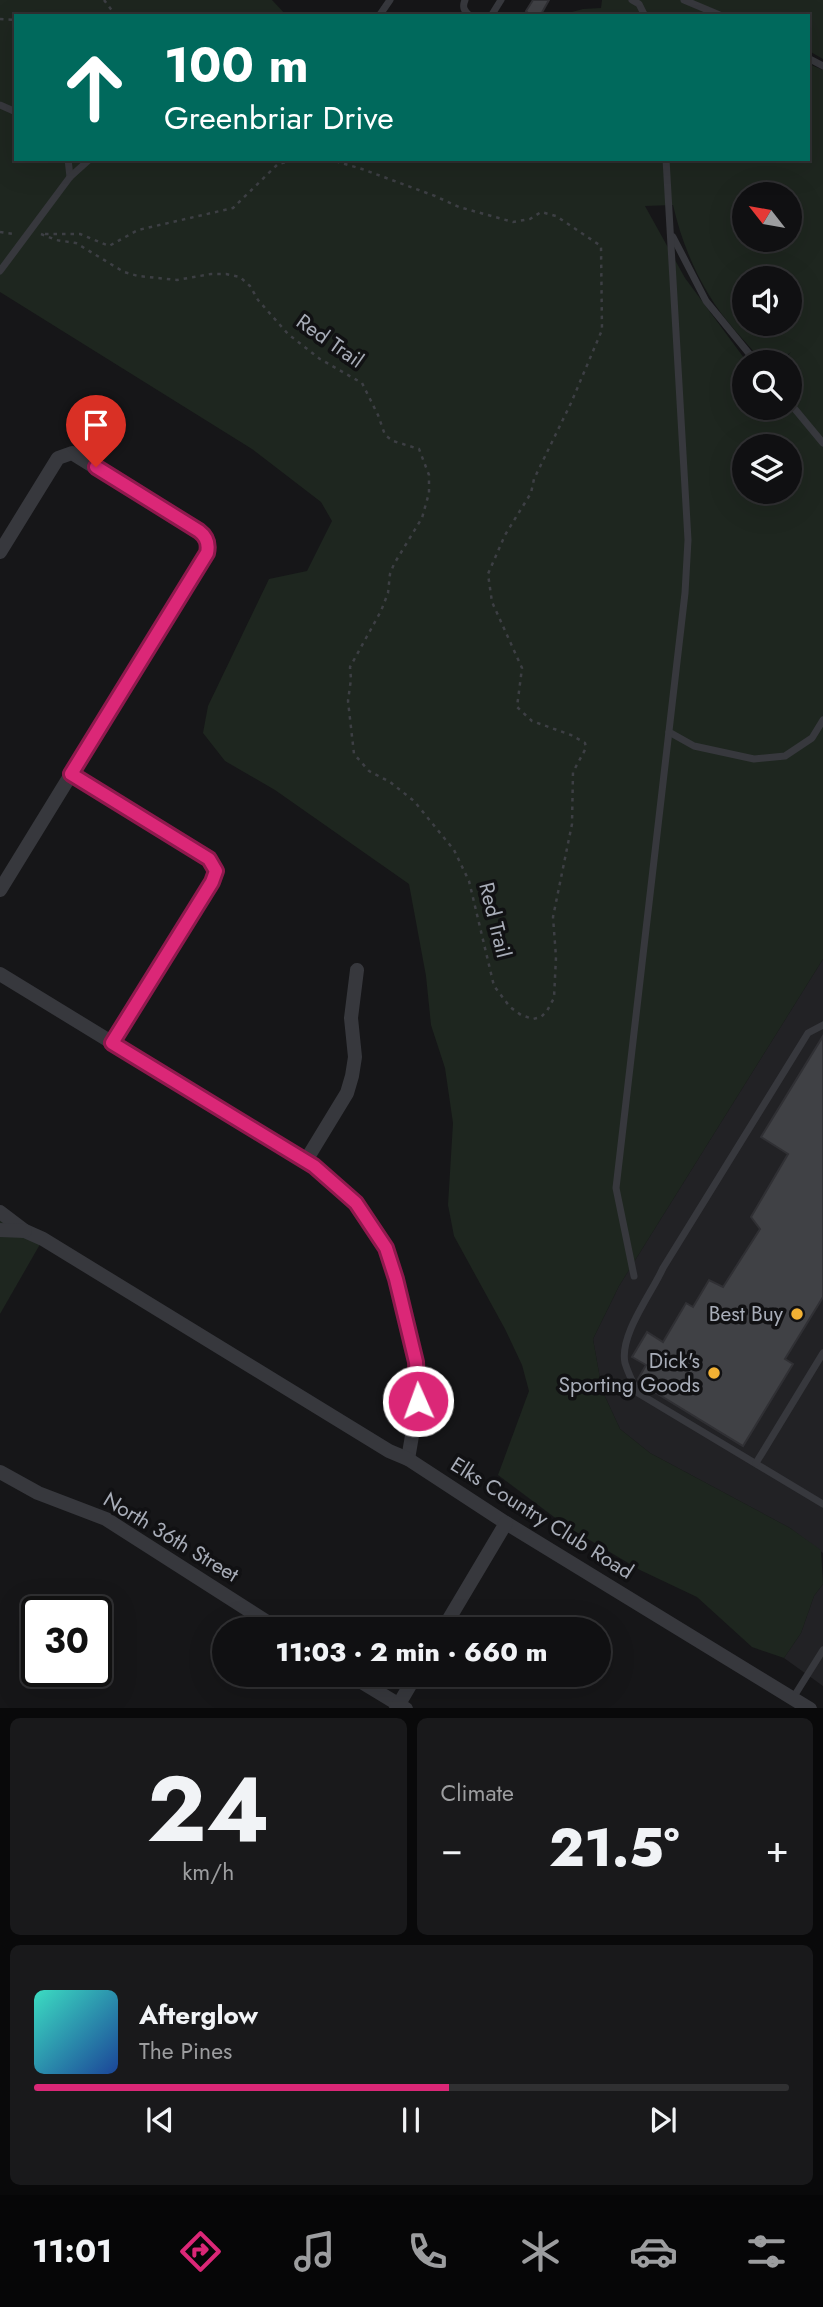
<!DOCTYPE html>
<html lang="en">
<head>
<meta charset="utf-8">
<style>
  body { margin:0; font-family:Jost,sans-serif; background:#19191b; color:#f1f3f6; height:100vh; display:flex; flex-direction:column; font-size:26px; white-space:nowrap }
  * { box-sizing:border-box; margin:0 }
  p { font-size:23px; color:#9c9d9f }
  .icon { flex:none; width:38px; height:38px; fill:none; stroke:currentColor; stroke-width:2; stroke-linecap:round; stroke-linejoin:round }
  .map { position:relative; height:1708px; overflow:hidden }
  .drawer { display:flex; flex-direction:column; gap:10px; padding:10px; background:#09090a; flex:1 }
  .drawer>* { flex:none }
  .banner { position:absolute; left:14px; top:14px; width:796px; height:147px; border-radius:0px; box-shadow:0 7px 28px #0002,0 0 0 2px #303032; background:#00695c; color:#fff; overflow:hidden }
  .needle { width:46px; rotate:301deg }
  .tools { position:absolute; left:732px; top:182px; display:grid; gap:14px }
  .tools a { display:grid; place-items:center; width:70px; height:70px; border-radius:50%; background:#101012; box-shadow:0 7px 28px #0002,0 0 0 2px #303032; font-size:35px }
  .speed { position:absolute; left:21px; top:1596px; display:flex; gap:14px; font-size:35px; font-weight:700; text-align:center }
  .speed>* { display:grid; place-content:center; width:91px; height:91px; border-radius:50%; background:#101012; box-shadow:0 7px 28px #0002,0 0 0 2px #303032; line-height:1 }
  .speed .limit { border:4px solid #111; border-radius:10px; background:#fff; color:#111 }
  .pin { position:absolute; display:grid; place-items:center; width:60px; height:60px; color:#fff; margin:-72px -30px; border-radius:50% 50% 50% 0; rotate:-45deg; box-shadow:0 0 7px #0007 }
  .pin .icon { rotate:45deg }
  .me { position:absolute; width:77px; margin:-38px; rotate:358deg; stroke-linejoin:round; filter:drop-shadow(0 0 5px #0008) }
  .turn { display:flex; align-items:center; gap:24px; height:147px; padding:0 35px; font-size:32px }
  .turn .icon { width:91px; height:91px; stroke-width:2.5 }
  .turn b { display:block; font-size:49px; line-height:60px }
  .big { font-size:52px; font-weight:800; line-height:1.1 }
  .drawer .tile { flex:1; display:flex; flex-direction:column; justify-content:center; gap:10px; min-width:0; padding:0 24px; border-radius:10px; background:#19191b }
  .drawer .dial { align-items:center; gap:0 }
  .dial b { font-size:91px; line-height:1 }
  .song { display:flex; align-items:center; gap:21px }
  .cover { width:84px; height:84px; border-radius:10px; background:linear-gradient(135deg,hsl(170 70% 55%),hsl(220 70% 35%)) }
  .played { height:7px; border-radius:4px; background:linear-gradient(90deg,#db2777 55%,#303032 55%) }
  .keys { display:flex; justify-content:space-around; direction:ltr }
  .heat { display:flex; justify-content:space-between; align-items:center; font-size:38px; direction:ltr }
  .drawer .tiles { flex:1; display:grid; gap:10px; grid-template-columns:1fr 1fr }
  .tile:last-child { grid-column:span 2 }
  .trip { position:absolute; left:212px; top:1617px; width:399px; height:70px; border-radius:35px; background:#101012; box-shadow:0 7px 28px #0002,0 0 0 2px #303032; font-weight:800; line-height:70px; text-align:center }
  .tab-bar { display:flex; height:112px; justify-content:space-around; align-items:center; background:#060607; color:#9c9d9f }
  .tab-bar .icon { width:49px; height:49px }
  .tab-bar .on { color:#db2777 }
  .tab-bar b { font-size:32px; color:#f1f3f6 }
  .map>svg:first-child { display:block }
  .built { fill:#222225 }
  .green { fill:#1e261f; fill-rule:evenodd }
  .building { fill:#404145; stroke:#303034; stroke-width:2 }
  .lines { fill:none; stroke-linecap:round; stroke-linejoin:round }
  .path { stroke:#3d3f44; stroke-width:2.5; stroke-dasharray:3.5 5; stroke-linecap:butt }
  .lane { stroke:#37383d; stroke-width:7 }
  .street { stroke:#37383d; stroke-width:14 }
  .route-casing { stroke:#8e194d; stroke-width:18 }
  .route { stroke:#db2777; stroke-width:12 }
  .poi-dot { fill:#f2b134; stroke:#111113; stroke-width:2.5 }
  .labels { text-anchor:middle; dominant-baseline:central; stroke-width:7; stroke-linejoin:round; paint-order:stroke }
  .street-label { font-size:21px; fill:#a8adb8; stroke:#111113 }
  .poi-label { font-size:21px; fill:#a8adb8; stroke:#111113; text-anchor:end }
</style>
</head>
<body>
<div class="map">
<svg width="823" height="1709" viewBox="0 0 823 1709">
  <rect width="100%" height="100%" fill="#161618"/>
  <g class="built">
    <polygon points="823,959 823,1553 790,1528 650,1453 620,1429 602,1390 593,1339 619,1286"/>
    <polygon points="823,1584 823,1686 784,1658 801,1633 814,1596"/>
  </g>
  <g class="green">
    <path d="M0,0H272L287,16H16V159H808L809,64L823,70V959L619,1286L593,1339L602,1390L620,1429L650,1453L790,1528L821,1550L823,1584L814,1596L801,1633L784,1658L752,1647L697,1597L640,1570L566,1526L498,1475L529,1391L522,1365L505,1329L454,1236L448,1205L453,1123L445,1068L431,1025L426,976L409,884L275,790L225,761L203,733L208,706L269,579L307,571L332,521L321,502L252,449L0,292ZM744,194H789V240H744ZM673,205C680,236 692,267 709,295C723,319 745,341 763,362H778L791,352L782,362H789V408H744V362H747L685,278L645,206ZM744,278H789V324H744ZM744,446H789V492H744Z"/>
    <polygon points="602,0 823,0 823,59 809,51 808,16 557,16 583,9 601,8"/>
    <polygon points="0,1212 43,1239 0,1314"/>
  </g>
  <g class="building">
    <polygon points="533,0 549,0 540,16 527,16 528,13 526,11"/>
    <polygon points="823,1036 823,1297 785,1359 793,1364 743,1446 640,1383 638,1379 646,1365 632,1357 647,1332 663,1342 686,1303 693,1307 709,1280 723,1287 760,1229 751,1217 788,1154 761,1137"/>
  </g>
  <g class="lines">
    <g class="path">
      <polyline points="104,0 116,16"/>
      <polyline points="0,19 16,20"/>
      <polyline points="0,232 14,234"/>
      <polyline points="41,234 56,240 76,243 124,272 138,276 177,280 211,274 226,274 240,277 250,286 258,300 288,334 320,359 362,383 378,415 385,435 393,441 419,449 429,475 429,493 422,518 394,564 390,574 388,593 381,611 350,667 351,679 348,701 354,754 369,771 390,782 414,801 454,850 469,881 494,986 510,1007 521,1015 533,1019 541,1017 547,1011 554,998 556,957 553,917 572,824 573,772 586,748 585,743 571,735 532,721 517,707 522,668 492,602 488,574 505,535 531,493 534,479 571,403 602,330 601,246 556,216 541,212 530,219 513,222 459,207 435,196 362,169 331,160 303,159"/>
      <polyline points="45,234 80,234 109,246 138,230 233,208 278,164 299,159"/>
    </g>
    <g class="lane">
      <path d="M465,0C462,7 464,11 470,16"/>
      <polyline points="632,0 639,4 645,16"/>
      <polyline points="684,0 722,16"/>
      <polyline points="379,16 390,0"/>
      <polyline points="491,16 501,0"/>
      <polyline points="808,58 823,66"/>
      <polyline points="0,105 16,112"/>
      <polyline points="68,159 70,177"/>
      <polyline points="673,237 706,301 756,362"/>
      <polyline points="0,271 70,177 90,159"/>
      <polyline points="789,402 823,443"/>
      <polyline points="669,732 694,746 754,759 785,756 812,738 823,720"/>
      <path d="M823,1025L808,1033L663,1268C652,1293 619,1335 625,1363C628,1373 633,1383 638,1393L823,1504"/>
      <polyline points="634,1276 616,1188 685,593 688,540 666,159"/>
      <polyline points="756,1463 823,1353"/>
      <polyline points="793,1698 823,1650"/>
    </g>
    <g class="street">
      <path d="M0,552L58,458L72,453L199,532C207,537 209,544 207,553L0,890"/>
      <polyline points="71,774 209,859 215,867 212,882 112,1043"/>
      <polyline points="0,974 314,1166 356,1203 369,1221 386,1248 396,1279 416,1362 418,1380 418,1401 408,1459"/>
      <polyline points="305,1162 347,1093 352,1076 355,1057 351,1018 357,970"/>
      <polyline points="0,1212 25,1231 43,1239 389,1451 408,1459 506,1523 810,1709"/>
      <polyline points="0,1230 25,1231"/>
      <polyline points="0,1472 38,1493 106,1519 278,1629"/>
      <polyline points="443,1629 506,1523"/>
      <polyline points="350,1675 406,1709"/>
      <polyline points="396,1709 416,1675"/>
    </g>
  </g>
  <g class="lines">
    <defs>
      <path id="route" d="M96,467L199,531C207,537 209,544 207,553L71,774L209,859L216,871L212,882L112,1043L314,1166L356,1203L386,1248L396,1279L416,1362L418,1401"/>
    </defs>
    <use href="#route" class="route-casing"/>
    <use href="#route" class="route"/>
  </g>
  <g class="poi-dot">
    <circle cx="797" cy="1314" r="7"/>
    <circle cx="714" cy="1373" r="7"/>
  </g>
  <g class="labels">
    <g class="street-label">
      <text transform="translate(330 341) rotate(35)">Red Trail</text>
      <text transform="translate(495 920) rotate(76)">Red Trail</text>
      <text transform="translate(542 1518) rotate(32)">Elks Country Club Road</text>
      <text transform="translate(171 1537) rotate(31)">North 36th Street</text>
    </g>
    <g class="poi-label">
      <text x="783" y="1314">Best Buy</text>
      <text x="700" y="1361">Dick's<tspan x="700" dy="24">Sporting Goods</tspan></text>
    </g>
  </g>
</svg>
<div class="tools">
<a><svg class="needle" viewBox="-14 -14 28 28"><path d="M0-13l5 13h-10z" fill="#e53935"/><path d="M0 13l5-13h-10z" fill="#9c9d9f"/></svg></a>
<a><svg class="icon" aria-label="sound" viewBox="0 0 24 24"><path d="M4 9h4l5-4v14l-5-4H4zM17 9q2 3 0 6"/></svg></a>
<a><svg class="icon" aria-label="search" viewBox="0 0 24 24"><circle cx="10" cy="10" r="6"/><path d="M15 15l6 6"/></svg></a>
<a><svg class="icon" aria-label="layers" viewBox="0 0 24 24"><path d="M12 4l9 5-9 5-9-5zM3 14l9 5 9-5"/></svg></a>
</div>
<div class="speed"><div class="limit">30</div></div>
<div class="pin" style="left:96px;top:467px;background:#d93025"><svg class="icon" aria-label="arrive" viewBox="0 0 24 24"><path d="M6 21V4h12l-3 4 3 4H6"/></svg></div>
<svg class="me" style="left:418px;top:1401px" viewBox="-20 -20 40 40"><circle r="17" fill="#db2777" stroke="#fff" stroke-width="3"/><path d="M0-11L8 9 0 5-8 9z" fill="#fff"/></svg>
<div class="trip">11:03 · 2 min · 660 m</div>
<div class="banner">
<div class="turn"><svg class="icon" aria-label="ahead" viewBox="0 0 24 24"><path d="M12 20V5M6 11l6-6 6 6"/></svg><div><b>100 m</b>Greenbriar Drive</div></div>
</div>
</div>
<section class="drawer">
<div class="tiles">
<div class="tile dial"><b>24</b><p>km/h</p></div>
<div class="tile"><p>Climate</p>
<div class="heat"><a>−</a><b class="big">21.5°</b><a>+</a></div>
</div>
<div class="tile">
<div class="song"><i class="cover"></i><div><b>Afterglow</b><p>The Pines</p></div></div>
<div class="played"></div>
<div class="keys"><svg class="icon" aria-label="previous" viewBox="0 0 24 24"><path d="M18 5L8 12l10 7zM5 5v14"/></svg><svg class="icon" aria-label="pause" viewBox="0 0 24 24"><path d="M8 5v14M16 5v14"/></svg><svg class="icon" aria-label="next" viewBox="0 0 24 24"><path d="M6 5l10 7-10 7zM19 5v14"/></svg></div>
</div>
</div>
</section>
<nav class="tab-bar">
<b>11:01</b>
<svg class="icon on" aria-label="directions" viewBox="0 0 24 24"><path d="M12 3l9 9-9 9-9-9zM9 14v-3h6M13 9l2 2-2 2"/></svg>
<svg class="icon" aria-label="music" viewBox="0 0 24 24"><path d="M9 18V5l10-2v13"/><circle cx="6" cy="18" r="3"/><circle cx="16" cy="16" r="3"/></svg>
<svg class="icon" aria-label="phone" viewBox="0 0 24 24"><path d="M5 4h4l2 5-3 2q2 4 5 5l2-3 5 2v4C11 20 4 13 5 4z"/></svg>
<svg class="icon" aria-label="climate" viewBox="0 0 24 24"><path d="M12 3v18M4 7l16 10M4 17L20 7"/></svg>
<svg class="icon" aria-label="car" viewBox="0 0 24 24"><path d="M5 17H2v-5l4-1 3-4h7l3 4 3 1v5h-3M9 17h6M6 11h13"/><circle cx="7" cy="17" r="2"/><circle cx="17" cy="17" r="2"/></svg>
<svg class="icon" aria-label="filters" viewBox="0 0 24 24"><path d="M4 7h16M4 17h16"/><circle cx="9" cy="7" r="2"/><circle cx="15" cy="17" r="2"/></svg>
</nav>
</body>
</html>
